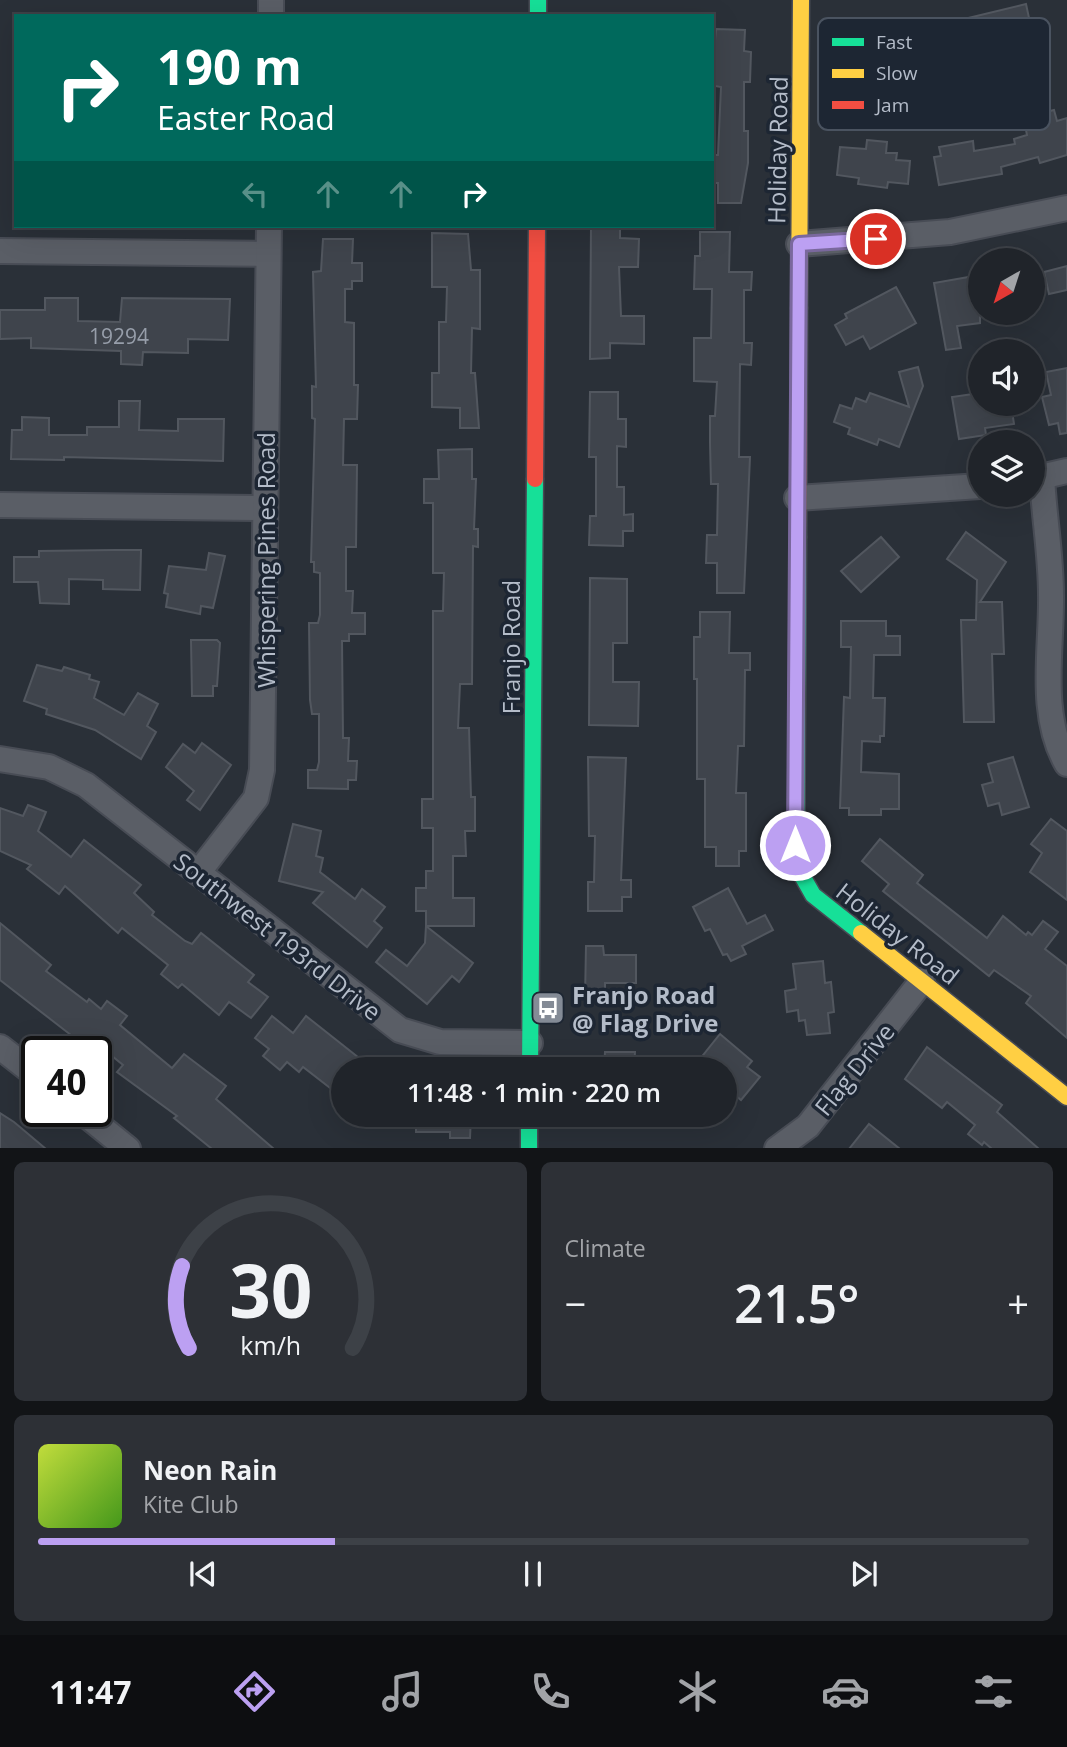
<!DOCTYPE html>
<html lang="en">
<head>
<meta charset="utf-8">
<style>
  body { margin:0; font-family:"Open Sans",sans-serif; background:#2d3036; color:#f1f3f6; height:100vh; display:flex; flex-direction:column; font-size:26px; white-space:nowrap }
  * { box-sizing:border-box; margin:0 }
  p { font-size:23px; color:#a2a4a8 }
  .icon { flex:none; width:38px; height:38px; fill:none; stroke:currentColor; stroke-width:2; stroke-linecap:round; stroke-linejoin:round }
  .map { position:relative; height:1148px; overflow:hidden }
  .panel { display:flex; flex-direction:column; gap:14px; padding:14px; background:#121417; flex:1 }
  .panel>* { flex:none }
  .top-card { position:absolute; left:14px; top:14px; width:700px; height:214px; border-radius:0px; box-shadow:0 7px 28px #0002,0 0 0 2px #3d4147; background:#00695c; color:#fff; overflow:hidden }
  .needle { width:46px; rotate:219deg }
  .tools { position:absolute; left:968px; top:248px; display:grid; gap:14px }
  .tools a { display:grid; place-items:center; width:77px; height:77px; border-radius:50%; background:#20242a; box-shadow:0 7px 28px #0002,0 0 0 2px #3d4147; font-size:35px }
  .speed { position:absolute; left:21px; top:1036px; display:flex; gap:14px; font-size:35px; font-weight:700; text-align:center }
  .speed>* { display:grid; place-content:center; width:91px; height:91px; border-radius:50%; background:#20242a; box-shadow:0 7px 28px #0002,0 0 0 2px #3d4147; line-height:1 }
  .speed .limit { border:4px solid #111; border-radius:10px; background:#fff; color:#111 }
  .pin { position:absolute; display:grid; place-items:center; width:60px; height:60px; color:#fff; margin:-30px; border:4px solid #fff; border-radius:50%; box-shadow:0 2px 7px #0007 }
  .me { position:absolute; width:77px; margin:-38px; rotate:0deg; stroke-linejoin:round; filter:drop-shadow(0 0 5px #0008) }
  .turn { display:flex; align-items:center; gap:24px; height:147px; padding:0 28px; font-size:32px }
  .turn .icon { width:91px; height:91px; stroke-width:2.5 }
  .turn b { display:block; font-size:49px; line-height:60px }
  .lanes { display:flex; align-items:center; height:66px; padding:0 28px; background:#0003; justify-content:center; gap:35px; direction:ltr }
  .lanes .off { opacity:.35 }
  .big { font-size:52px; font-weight:600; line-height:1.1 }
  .panel .tile { flex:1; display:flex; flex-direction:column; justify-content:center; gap:10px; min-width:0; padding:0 24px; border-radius:10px; background:#2d3036 }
  .panel .dial { align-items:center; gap:0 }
  .dial svg { height:182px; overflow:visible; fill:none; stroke:#3d4147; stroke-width:7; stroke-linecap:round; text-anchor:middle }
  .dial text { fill:#f1f3f6; stroke:none }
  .song { display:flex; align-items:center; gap:21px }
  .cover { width:84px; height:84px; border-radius:10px; background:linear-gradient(135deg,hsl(70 70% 55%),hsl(100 70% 35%)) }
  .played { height:7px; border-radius:4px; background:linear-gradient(90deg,#bca0f2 30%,#3d4147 30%) }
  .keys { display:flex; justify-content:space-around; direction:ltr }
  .heat { display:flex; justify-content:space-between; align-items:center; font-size:38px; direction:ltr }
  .panel .tiles { flex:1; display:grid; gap:14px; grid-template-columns:1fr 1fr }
  .tile:last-child { grid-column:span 2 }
  .trip { position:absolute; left:331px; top:1057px; width:406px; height:70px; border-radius:35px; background:#20242a; box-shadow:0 7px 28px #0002,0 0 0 2px #3d4147; font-weight:600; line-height:70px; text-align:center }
  .menu { display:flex; height:112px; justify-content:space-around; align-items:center; background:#0d0e11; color:#a2a4a8 }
  .menu .icon { width:49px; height:49px }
  .menu .current { color:#bca0f2 }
  .menu b { font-size:32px; color:#f1f3f6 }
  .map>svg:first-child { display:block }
  .building { fill:#3f444c; stroke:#52575f; stroke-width:2 }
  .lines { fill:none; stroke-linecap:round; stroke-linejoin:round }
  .street-casing { stroke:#484c55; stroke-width:28 }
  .fast-casing { stroke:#484c55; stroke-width:19 }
  .slow-casing { stroke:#484c55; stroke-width:19 }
  .jam-casing { stroke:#484c55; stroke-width:19 }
  .street { stroke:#5a5e66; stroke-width:24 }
  .fast { stroke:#16e098; stroke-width:16 }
  .slow { stroke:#ffcf43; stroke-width:16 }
  .jam { stroke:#f24e42; stroke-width:16 }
  .route-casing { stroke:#7a689d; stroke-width:18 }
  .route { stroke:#bca0f2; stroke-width:12 }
  .labels { text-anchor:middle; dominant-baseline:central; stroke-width:7; stroke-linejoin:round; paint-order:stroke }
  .number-label { font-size:21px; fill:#979eaa }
  .street-label { font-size:24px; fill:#b4bcc9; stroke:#1d2633 }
  .poi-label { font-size:24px; font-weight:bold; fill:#b4bcc9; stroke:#1d2633; text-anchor:start }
  .key { fill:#1d2633; stroke:#4a5360; stroke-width:2 }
  .key-label { font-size:19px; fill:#b4bcc9 }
</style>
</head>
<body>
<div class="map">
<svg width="1067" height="1149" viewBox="0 0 1067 1149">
  <rect width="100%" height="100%" fill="#2a3038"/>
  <g class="building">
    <polygon points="1026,4 1032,32 1007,38 1009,46 996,50 983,52 981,44 970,46 964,19"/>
    <polygon points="716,29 745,30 744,51 751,52 750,82 744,82 744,131 748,131 748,163 741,203 718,203 718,183 712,183 712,155 718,155 721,87 715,86 715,76 712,76"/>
    <polygon points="1054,110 1057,121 1067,118 1067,155 1040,163 1038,157 1001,167 1002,174 939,185 934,157 941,156 939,147 973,141 974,151 1015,144 1014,139 1027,135 1026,130 1037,127 1034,115"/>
    <polygon points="867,140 887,142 886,153 897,153 896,160 910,161 908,184 888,182 887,188 858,184 859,178 837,175 840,147 866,149"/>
    <polygon points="591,226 620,226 620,238 639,239 638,267 619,267 621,316 644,316 644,344 610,343 610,358 590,359"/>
    <polygon points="700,232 730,232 729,272 752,272 751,290 744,290 744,343 752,343 751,365 740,364 739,457 750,457 744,593 717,593 717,563 706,563 707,535 717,535 718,484 711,484 710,443 710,416 715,416 717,382 694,381 694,338 711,338 712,289 694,289 695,256 700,256"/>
    <polygon points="432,233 468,234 471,270 480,270 480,329 472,328 471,373 475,373 479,428 460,428 460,408 432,407 432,373 439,373 439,322 446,322 447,287 432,287"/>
    <polygon points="323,239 353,239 352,263 362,263 362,281 352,281 352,289 345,289 345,322 354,323 354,385 358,385 357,419 344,419 343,465 357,465 356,547 346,547 346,591 353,591 352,613 365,613 365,634 349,634 349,641 342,641 343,738 349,738 348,761 357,761 356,780 348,780 348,789 308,788 308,770 317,770 319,762 319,714 312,714 310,700 309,623 318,623 320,615 320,573 314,572 314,562 311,562 315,419 312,418 312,386 316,387 313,272 321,271"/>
    <polygon points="1067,266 1067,290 1049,294 1044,272"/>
    <polygon points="980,275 980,323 957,326 961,348 946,350 934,283"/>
    <polygon points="896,287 916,323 870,349 863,336 846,345 835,325 847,318 845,314"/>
    <polygon points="45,298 78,298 78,321 120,322 122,298 230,299 228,340 188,339 188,353 143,352 142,365 121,364 121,351 31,348 31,338 0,339 0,310 45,310"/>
    <polygon points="918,367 923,386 899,447 879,439 877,445 848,434 850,428 834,422 840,405 852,409 856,398 866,402 870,393 909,407 899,372"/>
    <polygon points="1067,368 1067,433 1060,434 1058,423 1049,425 1042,397 1051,395 1046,372"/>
    <polygon points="590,392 618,392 618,419 626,419 626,447 617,446 617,487 624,487 624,515 633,514 633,531 623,531 623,546 589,545 590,516 596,516 596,457 589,457"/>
    <polygon points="980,393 980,404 1011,404 1014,424 985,428 986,435 959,439 952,397"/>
    <polygon points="119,401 140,401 139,430 178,431 178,419 224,419 223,461 64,457 64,460 11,459 12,430 22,430 22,417 49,418 49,435 87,435 87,427 119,427"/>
    <polygon points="472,449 472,479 476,479 474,529 478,529 478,547 473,546 472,684 460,684 458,728 469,728 471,797 475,797 475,831 465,831 466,856 453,856 453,898 474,898 474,926 426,926 426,911 416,911 416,888 426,888 426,871 433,871 433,828 422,828 422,799 433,799 433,611 443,611 444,573 433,573 433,503 424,503 424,479 439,479 438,450"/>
    <polygon points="966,532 1006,562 980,602 1002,602 1004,654 992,654 994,722 964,722 961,620 976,620 977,580 947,559"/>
    <polygon points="881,537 899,557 861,592 841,571"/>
    <polygon points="114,550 141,550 140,590 103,589 103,580 69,579 69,604 40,603 38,582 14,582 14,557 39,557 39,551"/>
    <polygon points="209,553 225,556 213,608 201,606 200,614 166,607 168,594 164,593 169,566 206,570"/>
    <polygon points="590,578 627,579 627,643 613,643 613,682 639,682 638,726 589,725"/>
    <polygon points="700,612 730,612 729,653 750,653 750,670 745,670 744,746 738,746 736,793 746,793 746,851 739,851 739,866 716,866 716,847 705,847 705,779 697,779 697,679 694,679 694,637 700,637"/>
    <polygon points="841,621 886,621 886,636 900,636 900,655 874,655 873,698 885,698 884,736 880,736 880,742 862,741 861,772 899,774 899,809 881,809 881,815 849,815 849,808 840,808 844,697 850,698 851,647 841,647"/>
    <polygon points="191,640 217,640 220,643 217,686 213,686 213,696 192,696"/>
    <polygon points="37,665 62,671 64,667 90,675 89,679 99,682 94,698 124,715 138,693 158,704 147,726 156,732 141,759 95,730 46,714 47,709 24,701"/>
    <polygon points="202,743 231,765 200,810 187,800 194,791 166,767 183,744 195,753"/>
    <polygon points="588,757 626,758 621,880 631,880 631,897 622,897 622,911 588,911 588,882 594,882 595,836 589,836"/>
    <polygon points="1013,757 1029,807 1002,815 999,803 988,806 982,785 993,782 988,764"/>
    <polygon points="28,805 46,812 38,831 71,857 84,840 141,885 134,893 154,912 152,915 185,941 192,944 201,933 254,975 248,982 268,997 251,1018 229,1002 219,1015 182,984 178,988 161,974 168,965 122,928 118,933 65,886 59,894 27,869 31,865 0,851 0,808 23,816"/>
    <polygon points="1051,819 1067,831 1067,900 1030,872 1042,853 1031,844"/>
    <polygon points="293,824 321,831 316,856 323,858 320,872 355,899 362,889 385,907 374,921 382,928 367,947 313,903 323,892 279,881"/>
    <polygon points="880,839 923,875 917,883 987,938 1003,916 1026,935 1028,932 1032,935 1043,921 1058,932 1045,949 1067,966 1067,1038 1026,1003 1031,996 994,970 989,976 883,891 889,884 862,861"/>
    <polygon points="728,888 747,924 765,915 773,930 742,946 746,954 731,961 727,954 723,955 710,929 705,931 693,907"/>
    <polygon points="0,923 51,965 46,971 87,1002 89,999 101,1009 107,1001 127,1016 120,1025 172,1068 184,1054 226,1086 216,1099 274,1149 212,1149 174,1118 177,1116 117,1072 123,1065 91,1039 85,1046 0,980"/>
    <polygon points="426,926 473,963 459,982 452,976 427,1004 376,962 386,950 407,966 425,943"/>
    <polygon points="586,946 603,946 604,955 636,955 636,983 605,983 605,999 585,999"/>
    <polygon points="823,961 825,983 831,982 834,1012 828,1013 830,1033 807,1035 805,1020 799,1021 798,1010 787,1012 785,991 796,989 793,964"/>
    <polygon points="272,1016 293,1033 306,1016 373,1069 343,1069 343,1098 303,1067 299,1072 287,1062 280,1070 263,1056 269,1049 255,1038"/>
    <polygon points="720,1034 752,1061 747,1067 760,1077 741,1100 724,1086 724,1069 692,1069"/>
    <polygon points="927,1047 1002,1105 997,1112 1039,1149 992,1149 984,1142 982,1145 968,1134 975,1125 947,1102 942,1108 905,1079"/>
    <polygon points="605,1052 635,1052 634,1069 604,1069"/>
    <polygon points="0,1113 14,1122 46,1149 0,1149"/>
    <polygon points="416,1115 471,1116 470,1138 450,1138 450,1132 416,1132"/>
    <polygon points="869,1124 900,1149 849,1149"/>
  </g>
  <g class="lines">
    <defs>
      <g id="street">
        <polyline points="271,0 271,16"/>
        <polyline points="799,244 950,232 1067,208"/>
        <polyline points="0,251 268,254"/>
        <path d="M1042,477C1044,516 1051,555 1051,595C1052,649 1038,714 1067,764"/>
        <polyline points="1032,479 1067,471"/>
        <polyline points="797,498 980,486"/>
        <polyline points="0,505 265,508"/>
        <polyline points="0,759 49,767 86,785 400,1030 440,1042 530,1043"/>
        <polyline points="198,873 256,798 262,770 269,226"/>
        <polyline points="0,1047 37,1076"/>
        <polyline points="81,1111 128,1149"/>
        <polyline points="777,1149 808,1126 922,981"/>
      </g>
      <g id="fast">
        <polyline points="538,0 538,16"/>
        <polyline points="798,537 796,865 813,895 861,933"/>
        <polyline points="530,1069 535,479"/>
        <polyline points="529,1115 529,1149"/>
      </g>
      <g id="slow">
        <polyline points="799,308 801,0"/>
        <polyline points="861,933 1067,1097"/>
      </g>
      <g id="jam">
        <polyline points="535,479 537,226"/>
        <polyline points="798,537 799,308"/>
      </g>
    </defs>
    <use href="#street" class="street-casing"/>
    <use href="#fast" class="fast-casing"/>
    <use href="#slow" class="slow-casing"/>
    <use href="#jam" class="jam-casing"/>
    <use href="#street" class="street"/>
    <use href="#fast" class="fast"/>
    <use href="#slow" class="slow"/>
    <use href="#jam" class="jam"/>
  </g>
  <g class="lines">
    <defs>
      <polyline id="route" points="795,845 799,244 876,239"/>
    </defs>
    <use href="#route" class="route-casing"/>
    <use href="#route" class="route"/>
  </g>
  <defs>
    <symbol id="bus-square" viewBox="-11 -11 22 22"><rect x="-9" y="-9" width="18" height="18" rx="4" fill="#848b96" stroke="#1d2633"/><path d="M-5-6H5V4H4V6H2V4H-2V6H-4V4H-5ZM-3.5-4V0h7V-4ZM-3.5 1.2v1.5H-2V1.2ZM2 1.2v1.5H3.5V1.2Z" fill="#fff"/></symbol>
  </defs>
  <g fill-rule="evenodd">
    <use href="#bus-square" x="529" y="989" width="38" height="38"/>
  </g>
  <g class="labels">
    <g class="number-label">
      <text x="119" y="336">19294</text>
    </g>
    <g class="street-label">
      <text transform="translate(777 150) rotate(-89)">Holiday Road</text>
      <text transform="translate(265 560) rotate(-90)">Whispering Pines Road</text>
      <text transform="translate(510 647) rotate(-90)">Franjo Road</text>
      <text transform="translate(898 933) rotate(38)">Holiday Road</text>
      <text transform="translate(278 936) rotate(38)">Southwest 193rd Drive</text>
      <text transform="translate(854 1069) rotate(-51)">Flag Drive</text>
    </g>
    <g class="poi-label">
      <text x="572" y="994">Franjo Road<tspan x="572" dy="28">@ Flag Drive</tspan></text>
    </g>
  </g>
  <rect x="818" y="18" width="232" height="112" rx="10" class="key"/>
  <rect x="832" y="38" width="32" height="8" fill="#16e098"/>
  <rect x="832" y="69" width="32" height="9" fill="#ffcf43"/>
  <rect x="832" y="101" width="32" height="8" fill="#f24e42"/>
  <g class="key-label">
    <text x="876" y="49">Fast</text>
    <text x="876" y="80">Slow</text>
    <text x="876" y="112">Jam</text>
  </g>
</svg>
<div class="tools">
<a><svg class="needle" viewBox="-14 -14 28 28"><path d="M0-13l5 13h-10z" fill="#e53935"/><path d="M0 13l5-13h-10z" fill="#a2a4a8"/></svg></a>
<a><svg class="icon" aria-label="sound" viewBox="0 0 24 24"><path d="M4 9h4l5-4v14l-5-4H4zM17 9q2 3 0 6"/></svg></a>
<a><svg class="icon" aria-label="layers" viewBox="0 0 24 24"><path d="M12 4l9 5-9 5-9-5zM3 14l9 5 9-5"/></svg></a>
</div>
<div class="speed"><div class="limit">40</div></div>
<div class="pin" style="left:876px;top:239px;background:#d93025"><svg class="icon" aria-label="arrive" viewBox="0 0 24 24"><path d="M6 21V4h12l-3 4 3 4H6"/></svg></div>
<svg class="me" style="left:795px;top:845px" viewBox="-20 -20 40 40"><circle r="17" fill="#bca0f2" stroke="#fff" stroke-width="3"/><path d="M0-11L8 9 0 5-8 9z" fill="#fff"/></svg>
<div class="trip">11:48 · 1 min · 220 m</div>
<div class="top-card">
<div class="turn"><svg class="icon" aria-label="right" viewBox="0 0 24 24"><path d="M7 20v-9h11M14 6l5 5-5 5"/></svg><div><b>190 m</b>Easter Road</div></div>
<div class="lanes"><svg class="icon off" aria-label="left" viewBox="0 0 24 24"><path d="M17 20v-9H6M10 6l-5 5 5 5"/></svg><svg class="icon off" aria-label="ahead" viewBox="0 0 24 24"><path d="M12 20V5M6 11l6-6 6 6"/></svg><svg class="icon off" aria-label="ahead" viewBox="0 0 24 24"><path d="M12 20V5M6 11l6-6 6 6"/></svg><svg class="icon" aria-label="right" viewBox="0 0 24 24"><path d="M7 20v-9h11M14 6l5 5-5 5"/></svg></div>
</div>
</div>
<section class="panel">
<div class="tiles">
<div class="tile dial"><svg viewBox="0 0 100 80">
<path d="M14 69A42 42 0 1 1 86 69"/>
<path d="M14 69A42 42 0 0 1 11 33" stroke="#bca0f2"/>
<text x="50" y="56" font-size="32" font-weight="700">30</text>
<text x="50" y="72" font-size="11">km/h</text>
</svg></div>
<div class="tile"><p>Climate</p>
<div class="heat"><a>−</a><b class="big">21.5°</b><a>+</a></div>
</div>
<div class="tile">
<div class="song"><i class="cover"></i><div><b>Neon Rain</b><p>Kite Club</p></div></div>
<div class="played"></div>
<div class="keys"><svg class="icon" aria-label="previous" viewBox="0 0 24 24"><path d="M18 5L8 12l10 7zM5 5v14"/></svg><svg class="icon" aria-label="pause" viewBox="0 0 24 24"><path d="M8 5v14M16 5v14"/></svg><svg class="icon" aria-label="next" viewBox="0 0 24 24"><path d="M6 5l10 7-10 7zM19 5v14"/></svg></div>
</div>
</div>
</section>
<nav class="menu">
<b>11:47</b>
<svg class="icon current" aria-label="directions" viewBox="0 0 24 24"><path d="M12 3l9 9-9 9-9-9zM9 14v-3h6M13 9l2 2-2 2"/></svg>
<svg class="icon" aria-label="music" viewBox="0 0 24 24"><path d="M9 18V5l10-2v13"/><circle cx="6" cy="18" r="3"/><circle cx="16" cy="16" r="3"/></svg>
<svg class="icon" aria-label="phone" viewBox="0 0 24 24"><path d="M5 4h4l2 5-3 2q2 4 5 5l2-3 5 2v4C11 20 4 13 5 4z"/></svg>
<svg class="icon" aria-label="climate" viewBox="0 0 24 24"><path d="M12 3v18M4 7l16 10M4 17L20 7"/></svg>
<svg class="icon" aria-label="car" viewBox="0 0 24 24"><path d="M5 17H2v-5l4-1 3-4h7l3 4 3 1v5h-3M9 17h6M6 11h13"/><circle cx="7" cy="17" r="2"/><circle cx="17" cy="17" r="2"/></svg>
<svg class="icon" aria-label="filters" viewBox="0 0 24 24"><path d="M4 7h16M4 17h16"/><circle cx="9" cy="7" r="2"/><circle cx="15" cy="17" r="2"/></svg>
</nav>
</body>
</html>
